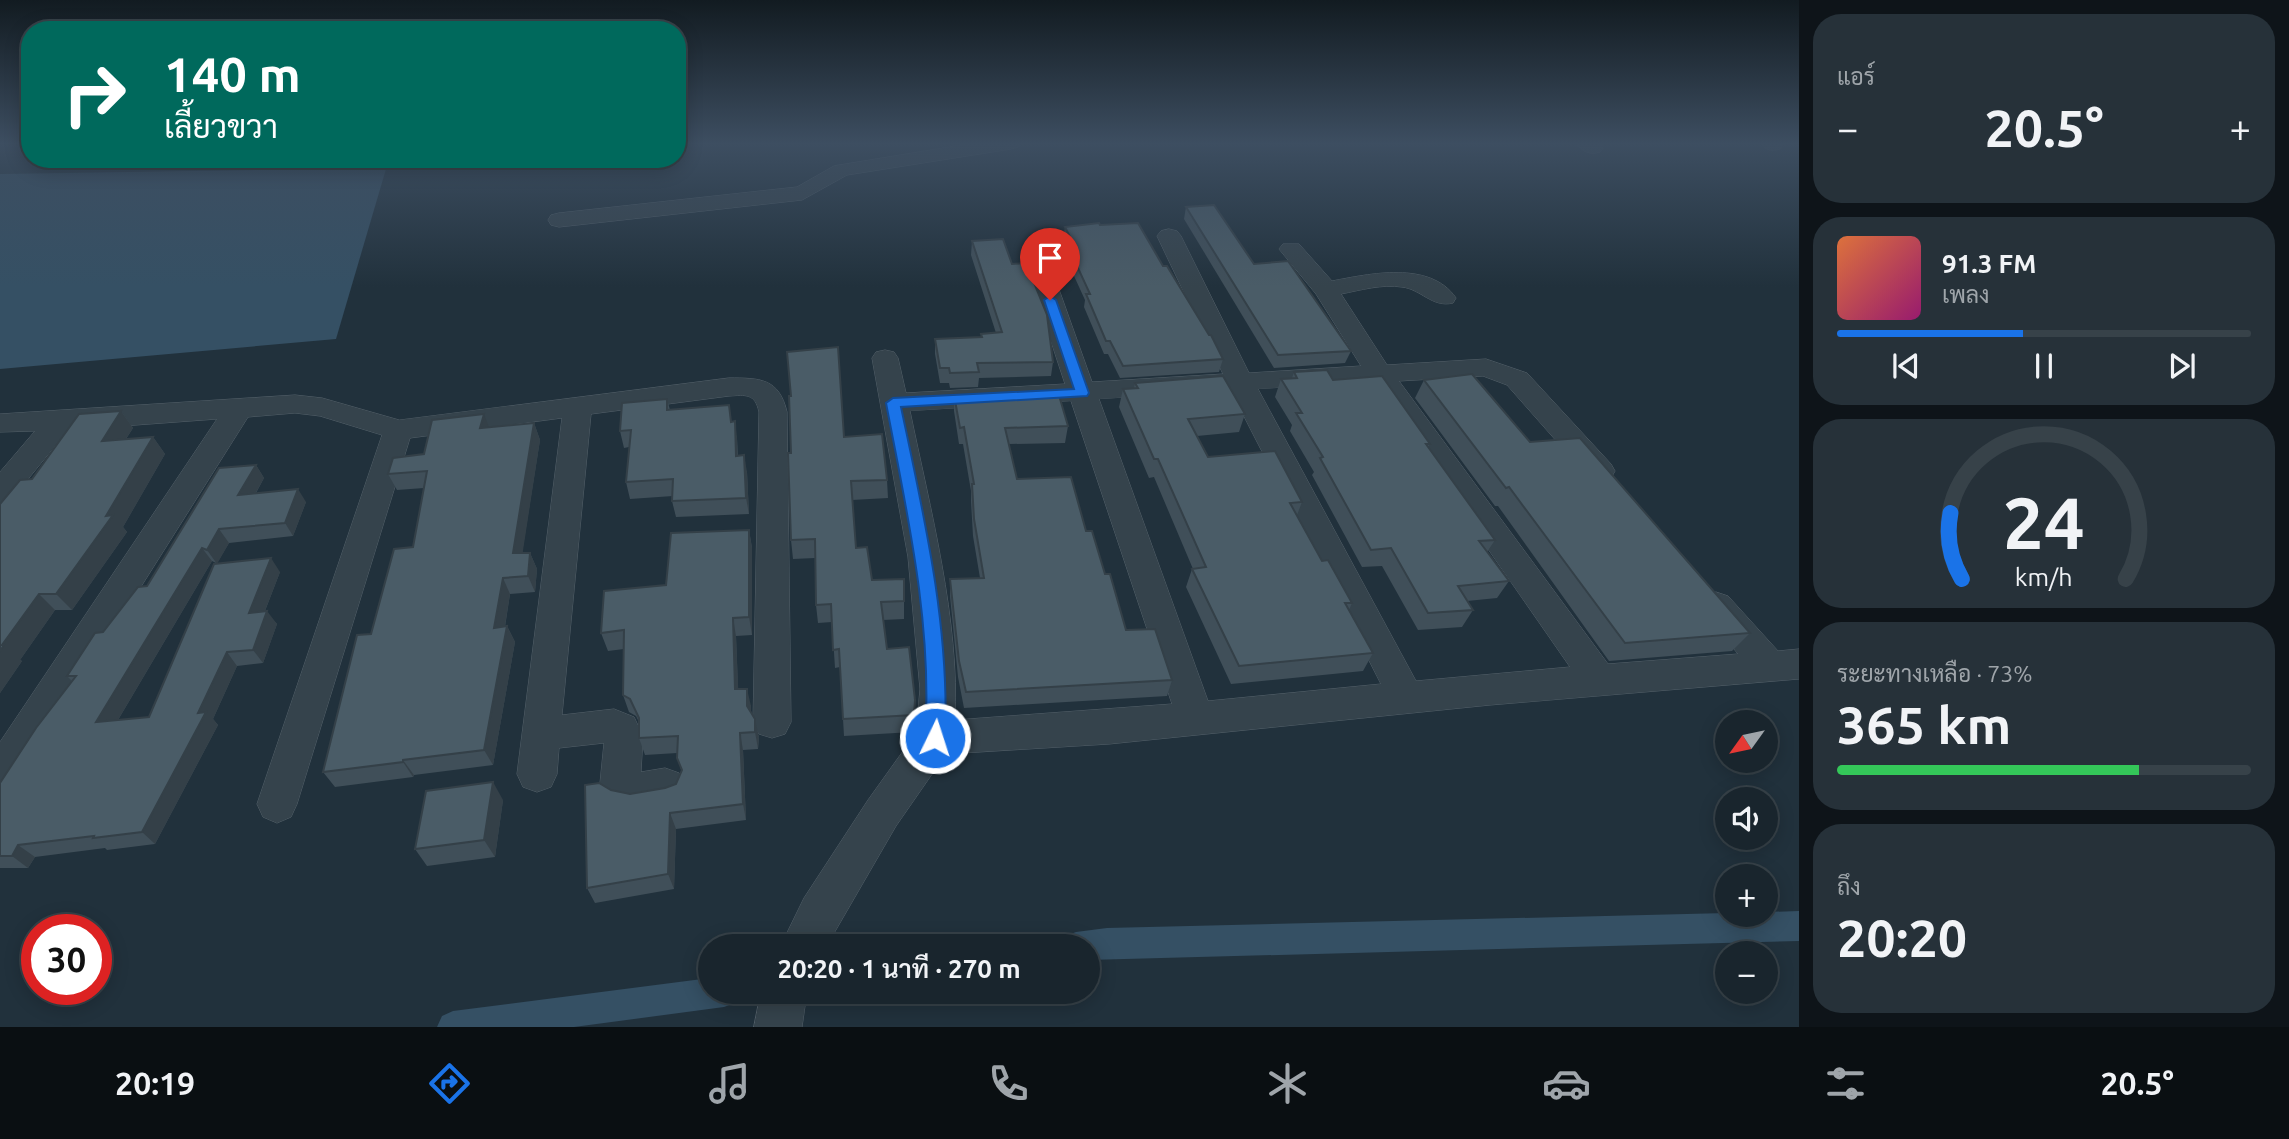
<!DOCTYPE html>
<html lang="th">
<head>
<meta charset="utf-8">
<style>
  body { margin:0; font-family:Ubuntu,Sarabun,sans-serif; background:#263139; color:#f1f3f6; height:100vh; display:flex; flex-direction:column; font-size:26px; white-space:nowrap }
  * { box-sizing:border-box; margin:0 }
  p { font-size:23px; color:#9fa5aa }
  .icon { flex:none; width:38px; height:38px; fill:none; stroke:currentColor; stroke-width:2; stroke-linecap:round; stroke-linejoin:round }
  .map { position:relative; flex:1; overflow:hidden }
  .side { display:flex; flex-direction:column; gap:14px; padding:14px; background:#0e1419; width:490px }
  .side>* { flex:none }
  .hud { position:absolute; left:21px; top:21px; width:665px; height:147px; border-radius:28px; box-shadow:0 4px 18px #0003,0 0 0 2px #374249; background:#00695c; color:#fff; overflow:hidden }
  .needle { width:46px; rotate:237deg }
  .fabs { position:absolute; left:1715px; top:710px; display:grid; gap:14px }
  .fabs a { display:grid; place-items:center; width:63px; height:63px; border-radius:50%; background:#19252d; box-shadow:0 4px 18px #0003,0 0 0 2px #374249; font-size:35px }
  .speed { position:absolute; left:21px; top:914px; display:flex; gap:14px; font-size:35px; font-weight:700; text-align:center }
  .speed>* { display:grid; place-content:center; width:91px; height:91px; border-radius:50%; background:#19252d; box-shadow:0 4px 18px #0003,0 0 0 2px #374249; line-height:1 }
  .speed .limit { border:10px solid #d22; background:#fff; color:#111 }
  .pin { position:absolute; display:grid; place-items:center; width:60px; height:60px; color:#fff; margin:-72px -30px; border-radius:50% 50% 50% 0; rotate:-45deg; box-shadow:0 0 7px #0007 }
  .pin .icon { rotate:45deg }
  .me { position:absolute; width:77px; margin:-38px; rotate:4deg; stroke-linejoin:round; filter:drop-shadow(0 0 5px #0008) }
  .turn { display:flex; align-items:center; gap:24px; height:147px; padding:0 28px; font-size:32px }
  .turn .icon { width:91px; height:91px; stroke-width:2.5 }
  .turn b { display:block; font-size:49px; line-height:60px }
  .big { font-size:52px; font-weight:600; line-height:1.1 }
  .side .card { flex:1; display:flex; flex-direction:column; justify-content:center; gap:10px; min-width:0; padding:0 24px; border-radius:28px; background:#263139 }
  .side .dial { align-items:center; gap:0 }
  .dial svg { height:182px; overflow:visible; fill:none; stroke:#374249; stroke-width:7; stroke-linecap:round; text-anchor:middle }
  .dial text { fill:#f1f3f6; stroke:none }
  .song { display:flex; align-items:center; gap:21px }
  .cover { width:84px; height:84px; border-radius:10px; background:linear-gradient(135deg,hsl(20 70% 55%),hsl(320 70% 35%)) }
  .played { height:7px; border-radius:4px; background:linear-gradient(90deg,#1a73e8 45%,#374249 45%) }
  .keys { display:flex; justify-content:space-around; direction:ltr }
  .heat { display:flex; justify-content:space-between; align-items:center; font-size:38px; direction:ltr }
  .charge { height:10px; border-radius:5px; background:linear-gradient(90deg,#34c759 73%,#374249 0) }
  .trip { position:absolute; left:698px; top:934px; width:402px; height:70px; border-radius:35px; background:#19252d; box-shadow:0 4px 18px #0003,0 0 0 2px #374249; font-weight:600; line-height:70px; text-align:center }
  .tab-bar { display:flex; height:112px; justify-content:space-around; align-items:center; background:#0a0f12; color:#9fa5aa }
  .tab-bar .icon { width:49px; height:49px }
  .tab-bar .active { color:#1a73e8 }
  .tab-bar b { font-size:32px; color:#f1f3f6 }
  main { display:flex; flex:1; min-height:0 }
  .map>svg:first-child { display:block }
  .water { fill:#355064 }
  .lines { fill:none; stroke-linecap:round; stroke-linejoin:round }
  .canal { fill:#355064; fill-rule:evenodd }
  .minor-casing { stroke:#54616a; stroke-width:1 }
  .minor { fill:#35434c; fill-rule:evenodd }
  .wall { fill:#404f59; fill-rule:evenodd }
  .shaded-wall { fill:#344048 }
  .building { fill:#4a5c67; stroke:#344048; stroke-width:2 }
  .route { fill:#1a73e8; stroke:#114b97; stroke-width:2 }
</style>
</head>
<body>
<main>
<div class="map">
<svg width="1799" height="1027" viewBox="0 0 1799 1027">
  <rect width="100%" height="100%" fill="#21313c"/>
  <polygon class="water" points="323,169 386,169 336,339 0,369 0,174"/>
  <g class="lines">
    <g class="canal">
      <polygon points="1799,911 1799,941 1088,960 1088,947 1061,947 1065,936 1076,932 1107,928 1727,913 1727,915 1766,915 1766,912"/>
      <polygon points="710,978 710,992 739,992 735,1003 724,1007 574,1027 437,1027 442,1016 453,1011"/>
    </g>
    <defs>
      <g id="minor">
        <polygon points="974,143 1021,143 1018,147 1011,149 847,175 802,200 559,227 551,225 548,220 551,215 559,213 797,187 834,166"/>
        <path d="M1576,143H1599L1603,148L1600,152C1590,155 1582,152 1576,143Z"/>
        <path d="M1761,143H1782L1783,145L1780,149C1771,151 1766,151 1761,143Z"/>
        <path d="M1169,229L1177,231L1181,236L1249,373L1361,366L1316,294L1279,249L1283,244H1299L1332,281C1369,274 1430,260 1456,298L1453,303C1432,308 1421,289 1402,287C1382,284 1361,290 1341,294L1387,365L1486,359L1527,373L1611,464L1615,471L1611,478L1600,481L1589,478L1507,385L1483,376L1399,381L1608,664L1738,654L1699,605L1704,596L1716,592L1728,596L1778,651L1799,649V679L1490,705L1109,744L946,754L896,826L826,947H780L804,898L868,800L916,733L920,689L908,557L872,358L876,352L885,350L894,352L898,358L906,393L1065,384L1022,253L1026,248H1042L1046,253L1092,382L1223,374L1157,236L1161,231ZM1372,382L1570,667L1416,681L1258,389ZM1231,391L1381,684L1208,701L1099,399ZM1071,401L1172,704L955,720C960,621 930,508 910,411Z"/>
        <path d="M729,378C760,378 779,378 787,412L791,722L785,734L772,738L759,734L753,722L759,412C755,393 746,395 729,396L591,414L562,715L614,709L634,717L643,736L641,772L665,768L679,773L685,786L679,799C655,808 634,812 610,800L600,783L604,743L559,748L557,774L551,787L537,792L523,787L517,774L562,418L410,438L297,804L291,817L277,823L263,817L257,804L382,435L320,416L295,413L248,417L14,788L0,793V742L217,419L68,430L11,500L0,503V472L35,431L0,432V414L295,395L322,398L399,420Z"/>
        <polygon points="761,992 807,992 802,1027 754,1027"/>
      </g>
    </defs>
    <use href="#minor" class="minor-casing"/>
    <use href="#minor" class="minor"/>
  </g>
  <g class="wall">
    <polygon points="1186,207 1254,264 1351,351 1345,363 1274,368 1184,219"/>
    <polygon points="1100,225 1163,266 1223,359 1219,372 1120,378 1108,354 1104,354 1084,307 1085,300 1064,254 1066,244 1063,239 1065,227"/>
    <polygon points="972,241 1012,264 1053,362 1051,376 979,378 978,387 950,388 949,383 940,383 935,354 935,339 981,337 981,334 996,333 971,255"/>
    <polygon points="1294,372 1333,380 1430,444 1428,447 1495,540 1487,552 1509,581 1497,598 1467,601 1473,610 1462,627 1418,630 1382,566 1362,567 1312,475 1314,472 1290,431 1292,425 1275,397 1281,379 1292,378"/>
    <polygon points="1424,380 1530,442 1750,633 1732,651 1609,661 1498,506 1495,506 1415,398"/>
    <polygon points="1135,383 1245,414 1239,432 1197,436 1208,457 1302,502 1297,515 1322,561 1352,603 1349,610 1373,653 1363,671 1231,684 1186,587 1192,569 1193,569 1154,477 1149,478 1119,407 1123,389 1134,388"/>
    <polygon points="954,395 1068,426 1065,443 1009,444 1017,479 1086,531 1105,574 1126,630 1172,680 1167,696 964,708 958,677 950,596 950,579 980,578 973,536 971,501 971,491 963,444 959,444 954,411"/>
    <polygon points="667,399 670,410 732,422 737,438 738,456 747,472 749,514 676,517 672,501 673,496 630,499 626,482 629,447 624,448 620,431"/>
    <polygon points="121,411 133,428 126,439 153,437 165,454 123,527 127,532 72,610 55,610 20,660 22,661 0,693 0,504"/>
    <polygon points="534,423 540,440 522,553 530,553 537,569 535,592 510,594 505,627 507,626 515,642 493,765 414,775 413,777 335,787 323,772 371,634 413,547 424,488 397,490 388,474 424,454 489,427"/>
    <polygon points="844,437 887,480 888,498 852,500 856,548 872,580 904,579 904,619 883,620 887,649 915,717 913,732 844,736 840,667 835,668 832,622 818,623 816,605 815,558 793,559 791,540"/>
    <path d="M256,465L264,478L256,493L306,502L293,536L229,543L217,563L280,572L265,611L277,624L263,663L237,666L213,719L218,725L155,844L107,850L105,848L35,857L28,868H0V783L72,681L67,676L103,632L147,586ZM212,561L216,563L149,717L118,720Z"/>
    <polygon points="749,530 752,548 752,635 736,636 738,689 751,706 751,712 759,737 758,749 743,750 746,820 676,829 674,889 595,903 587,888 611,790 630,794 665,788 676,784 682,772 677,758 677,753 645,755 639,738 639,722 636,716 629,712 623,695 624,649 608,651 601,633 666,585"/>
    <polygon points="503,800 495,857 427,866 415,849"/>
  </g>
  <g class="shaded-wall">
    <polygon points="121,411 133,428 114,457 102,441"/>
    <polygon points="484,414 490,430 480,428"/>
    <polygon points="735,421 737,438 738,472 736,456"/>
    <polygon points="534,423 540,440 520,570 513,553"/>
    <polygon points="153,437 165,454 123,527 127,532 72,610 56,594"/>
    <polygon points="744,455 747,472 749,514 746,498"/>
    <polygon points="256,465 264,478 247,508 238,495"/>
    <polygon points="298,489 306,502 293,536 285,523"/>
    <polygon points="219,529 229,543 217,564 207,550"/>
    <polygon points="749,530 752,548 752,635 749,617"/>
    <polygon points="202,548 212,561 109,735 96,722"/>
    <polygon points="530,553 537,569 535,592 528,576"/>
    <polygon points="271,558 280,572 259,626 249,613"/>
    <polygon points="503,578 510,594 502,644 494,628"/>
    <polygon points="39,594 55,610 20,660 22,661 0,693 0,651 2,645"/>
    <polygon points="267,611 277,624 263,663 253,650"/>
    <polygon points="733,618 736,636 739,707 735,689"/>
    <polygon points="507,626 515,642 493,765 484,750"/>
    <polygon points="227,652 237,666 213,719 218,725 155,844 142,832"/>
    <polygon points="747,689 751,706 751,723 747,706"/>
    <polygon points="915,700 915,717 913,732 914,715"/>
    <polygon points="755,719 759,737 758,749 755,732"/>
    <polygon points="740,733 743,750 746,820 743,804"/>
    <polygon points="403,760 414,775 413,777 403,762"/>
    <polygon points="493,782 503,800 495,857 484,840"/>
    <polygon points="670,813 676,829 674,889 668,874"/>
    <polygon points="18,845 35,857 28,868 12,856"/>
  </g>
  <g class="building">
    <polygon points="1214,205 1254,264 1288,261 1351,351 1278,355 1186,207"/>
    <polygon points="1099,223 1100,225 1138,223 1163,266 1167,266 1209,335 1211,335 1223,359 1123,366 1110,341 1106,341 1086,294 1090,294 1066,242 1072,241 1065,227"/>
    <polygon points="1003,239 1012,264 1026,263 1047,315 1053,362 977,363 979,372 950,373 949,368 940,368 935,339 982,337 981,334 1002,332 972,241"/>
    <polygon points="838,347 844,437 882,434 887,480 851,481 856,548 867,547 872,580 904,579 904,601 881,602 887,649 909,647 915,700 914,715 843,719 839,649 833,650 831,604 816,605 815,539 791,540 788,453 791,453 789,396 791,396 787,352"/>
    <polygon points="1327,370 1333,380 1382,376 1430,444 1426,444 1495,540 1479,541 1509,581 1458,586 1473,610 1428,613 1391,548 1371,550 1320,458 1323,457 1296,413 1302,413 1281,379 1297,378 1294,372"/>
    <polygon points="1472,374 1530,442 1580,438 1750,633 1625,643 1509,487 1506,488 1424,380"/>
    <polygon points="1223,376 1245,414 1188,419 1208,457 1275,451 1302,502 1290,503 1322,561 1328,560 1352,603 1345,603 1373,653 1239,666 1192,569 1206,567 1158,459 1154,459 1123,389 1138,388 1135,383"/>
    <polygon points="1058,392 1068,426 1005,428 1017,479 1071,477 1086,531 1092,531 1105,574 1110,574 1126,630 1155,629 1172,680 966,692 959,661 950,579 984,578 974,519 972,484 974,484 964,427 960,428 954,395"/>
    <polygon points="667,399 667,410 729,405 731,422 735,421 736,456 744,455 746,498 672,501 673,479 626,482 631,430 620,431 622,403"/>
    <polygon points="121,411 102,441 153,437 106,516 113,515 56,594 39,594 2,645 4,645 0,651 0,504 20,480 32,479 79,414"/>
    <polygon points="484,414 480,428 534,423 513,553 530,553 528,576 503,578 494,628 507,626 484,750 403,760 403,762 323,772 357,635 371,634 394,549 413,547 427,471 388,474 393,458 424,454 432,420"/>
    <polygon points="256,465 238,495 298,489 285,523 219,529 207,550 202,548 96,722 149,717 214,564 271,558 249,613 267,611 253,650 227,652 198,713 206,712 142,832 93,838 94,836 18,845 12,856 0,856 0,783 36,728 76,676 67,676 95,633 103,632 138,587 147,586 219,468"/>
    <polygon points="749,530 749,617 733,618 735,689 747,689 747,706 755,719 755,732 740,733 743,804 670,813 668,874 587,888 585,785 599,783 611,790 630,794 665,788 676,784 682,770 677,758 678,736 639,738 639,718 630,699 623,695 624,630 601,633 604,591 666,585 671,533"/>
    <polygon points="493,782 484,840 415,849 426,791"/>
  </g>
  <linearGradient id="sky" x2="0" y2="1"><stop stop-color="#121b21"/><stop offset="0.5" stop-color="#3d4e61"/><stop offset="1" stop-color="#3d4e61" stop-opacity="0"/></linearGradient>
  <rect width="1799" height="287" fill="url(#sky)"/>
  <path class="route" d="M1050,296L1056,300L1089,393L1087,396L901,407C924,516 950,627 945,738L942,744L935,747L928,744L925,738C933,626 907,513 886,403L893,398L1074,389L1044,300Z"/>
</svg>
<div class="fabs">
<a><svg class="needle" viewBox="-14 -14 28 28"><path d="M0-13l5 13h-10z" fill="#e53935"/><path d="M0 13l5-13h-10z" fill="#9fa5aa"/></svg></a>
<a><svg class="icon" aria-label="sound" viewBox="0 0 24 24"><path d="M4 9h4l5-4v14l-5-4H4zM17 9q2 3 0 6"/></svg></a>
<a>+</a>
<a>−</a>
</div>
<div class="speed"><div class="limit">30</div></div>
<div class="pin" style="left:1050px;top:300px;background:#d93025"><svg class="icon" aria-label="arrive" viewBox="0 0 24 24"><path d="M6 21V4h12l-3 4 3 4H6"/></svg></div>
<svg class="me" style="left:935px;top:738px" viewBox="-20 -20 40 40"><circle r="17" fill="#1a73e8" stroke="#fff" stroke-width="3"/><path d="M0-11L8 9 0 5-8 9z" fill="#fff"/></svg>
<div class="trip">20:20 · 1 นาที · 270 m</div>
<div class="hud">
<div class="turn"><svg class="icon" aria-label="right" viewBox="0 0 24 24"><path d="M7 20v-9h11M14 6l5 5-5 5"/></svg><div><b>140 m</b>เลี้ยวขวา</div></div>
</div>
</div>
<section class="side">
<div class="card"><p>แอร์</p>
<div class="heat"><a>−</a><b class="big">20.5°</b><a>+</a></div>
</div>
<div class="card">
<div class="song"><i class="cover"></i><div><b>91.3 FM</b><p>เพลง</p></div></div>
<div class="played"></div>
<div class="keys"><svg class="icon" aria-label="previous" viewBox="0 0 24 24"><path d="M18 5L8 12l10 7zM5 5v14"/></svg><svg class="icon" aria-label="pause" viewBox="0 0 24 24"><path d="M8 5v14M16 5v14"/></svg><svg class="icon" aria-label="next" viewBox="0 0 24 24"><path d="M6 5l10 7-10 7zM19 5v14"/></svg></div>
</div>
<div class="card dial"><svg viewBox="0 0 100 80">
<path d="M14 69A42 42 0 1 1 86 69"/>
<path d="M14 69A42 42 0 0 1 9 40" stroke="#1a73e8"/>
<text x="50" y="56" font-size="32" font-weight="700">24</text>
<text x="50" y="72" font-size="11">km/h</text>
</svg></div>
<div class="card"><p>ระยะทางเหลือ · 73%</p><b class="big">365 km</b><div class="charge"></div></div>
<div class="card"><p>ถึง</p><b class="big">20:20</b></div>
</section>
</main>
<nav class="tab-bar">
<b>20:19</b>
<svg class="icon active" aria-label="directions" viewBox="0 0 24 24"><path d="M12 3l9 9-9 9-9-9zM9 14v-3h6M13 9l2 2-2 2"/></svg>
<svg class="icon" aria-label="music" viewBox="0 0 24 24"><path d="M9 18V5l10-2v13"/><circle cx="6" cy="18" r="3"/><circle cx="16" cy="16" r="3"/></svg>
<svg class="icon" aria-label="phone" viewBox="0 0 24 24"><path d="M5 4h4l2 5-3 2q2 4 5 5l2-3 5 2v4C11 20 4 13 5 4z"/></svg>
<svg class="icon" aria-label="climate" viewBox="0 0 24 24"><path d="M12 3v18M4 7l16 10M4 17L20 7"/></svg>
<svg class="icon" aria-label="car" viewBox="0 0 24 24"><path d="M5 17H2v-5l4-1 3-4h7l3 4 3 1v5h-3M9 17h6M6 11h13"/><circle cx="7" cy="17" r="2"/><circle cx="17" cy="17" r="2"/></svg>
<svg class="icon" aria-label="filters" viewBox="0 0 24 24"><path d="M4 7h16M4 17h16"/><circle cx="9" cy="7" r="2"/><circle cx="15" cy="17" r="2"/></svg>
<b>20.5°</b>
</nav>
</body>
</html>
